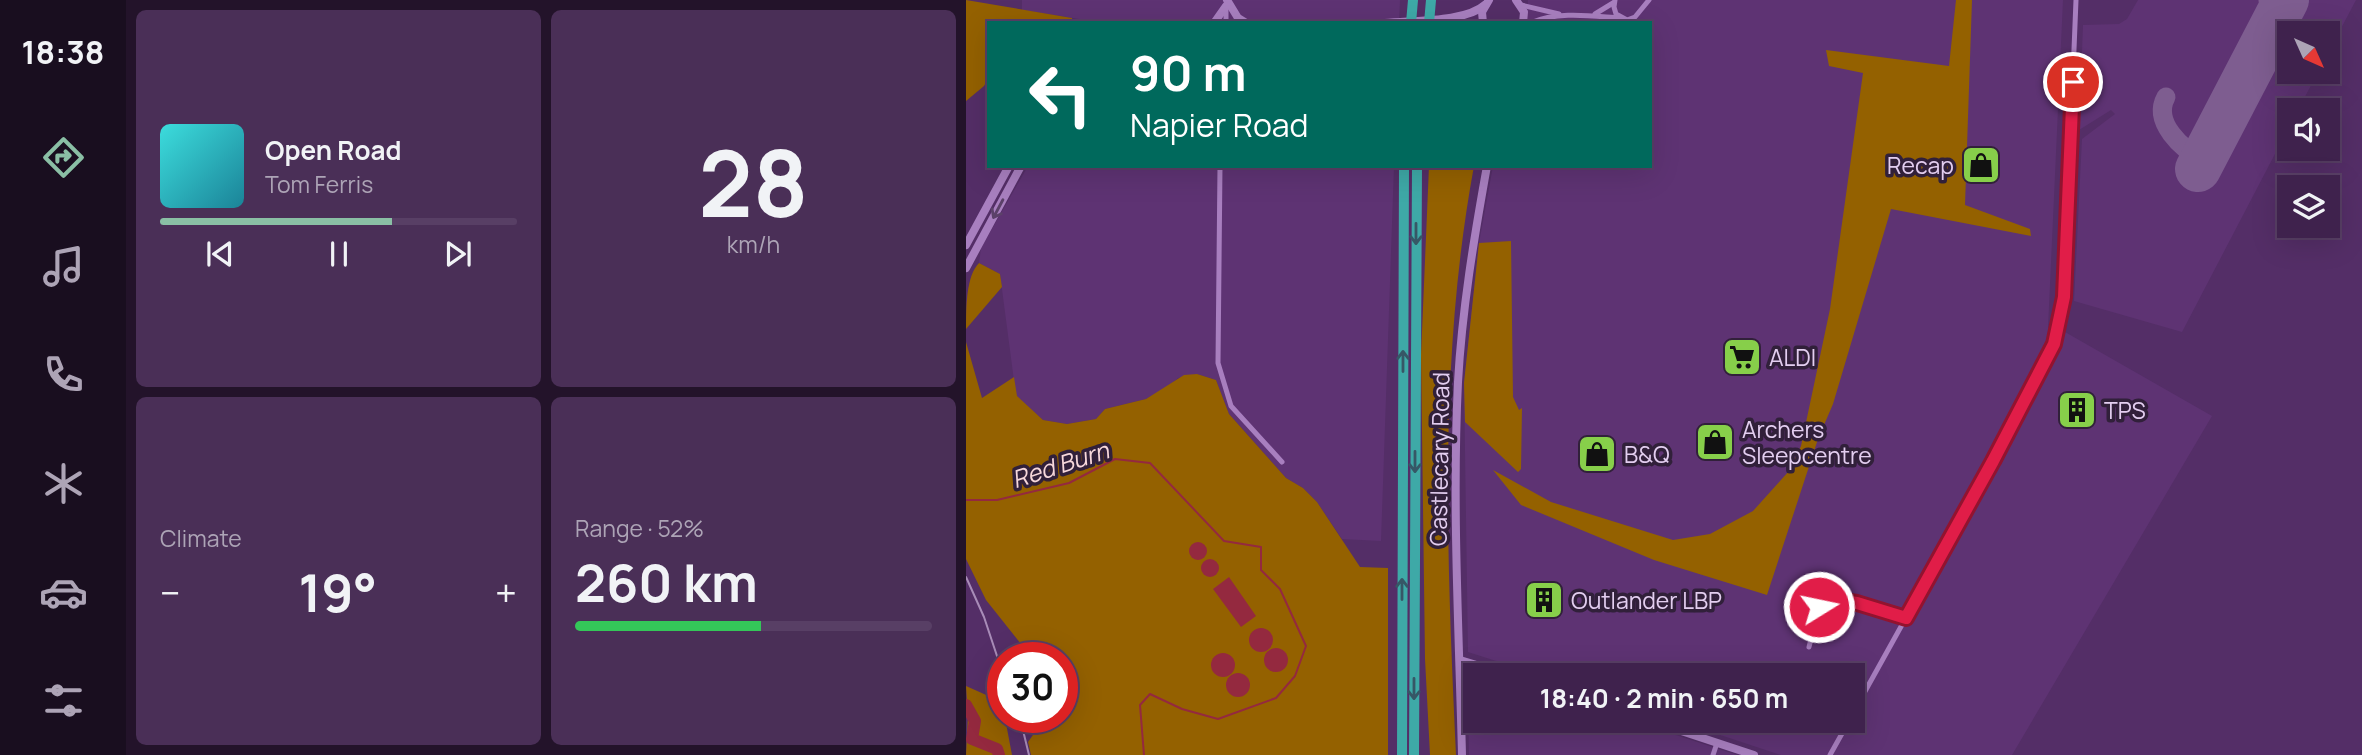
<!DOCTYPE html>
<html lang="en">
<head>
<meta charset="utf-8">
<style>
  body { margin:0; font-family:Manrope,sans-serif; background:#4a2f57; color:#f1f3f6; height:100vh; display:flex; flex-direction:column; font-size:26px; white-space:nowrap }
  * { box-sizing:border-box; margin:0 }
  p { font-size:23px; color:#ada4b6 }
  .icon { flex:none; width:38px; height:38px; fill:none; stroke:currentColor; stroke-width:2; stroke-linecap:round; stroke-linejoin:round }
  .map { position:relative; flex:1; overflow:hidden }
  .side { display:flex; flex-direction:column; gap:10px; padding:10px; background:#23132a; width:840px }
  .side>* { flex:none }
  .hud { position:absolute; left:21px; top:21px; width:665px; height:147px; border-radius:0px; box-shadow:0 7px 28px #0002,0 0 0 2px #583f65; background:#00695c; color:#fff; overflow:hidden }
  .needle { width:46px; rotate:135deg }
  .buttons { position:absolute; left:1311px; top:21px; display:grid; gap:14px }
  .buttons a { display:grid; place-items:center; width:63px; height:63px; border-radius:0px; background:#3f224d; box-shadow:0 7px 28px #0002,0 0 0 2px #583f65; font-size:35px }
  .speed { position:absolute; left:21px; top:642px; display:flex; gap:14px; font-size:35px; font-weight:700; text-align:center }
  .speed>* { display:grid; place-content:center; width:91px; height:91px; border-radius:50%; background:#3f224d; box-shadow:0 7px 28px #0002,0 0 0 2px #583f65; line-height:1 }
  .speed .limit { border:10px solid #d22; background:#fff; color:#111 }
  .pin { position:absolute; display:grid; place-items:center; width:60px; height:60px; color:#fff; margin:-30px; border:4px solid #fff; border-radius:50%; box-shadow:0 2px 7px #0007 }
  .me { position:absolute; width:77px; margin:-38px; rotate:80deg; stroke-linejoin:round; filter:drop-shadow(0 0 5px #0008) }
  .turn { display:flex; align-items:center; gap:24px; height:147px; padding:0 28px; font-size:32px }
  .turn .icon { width:91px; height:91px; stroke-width:2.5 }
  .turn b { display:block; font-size:49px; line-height:60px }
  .big { font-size:52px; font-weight:700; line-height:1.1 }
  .side .widget { flex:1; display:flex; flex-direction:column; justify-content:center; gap:10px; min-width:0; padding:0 24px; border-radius:10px; background:#4a2f57 }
  .side .dial { align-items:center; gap:0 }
  .dial b { font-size:91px; line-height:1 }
  .song { display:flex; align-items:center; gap:21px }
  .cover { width:84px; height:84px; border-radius:10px; background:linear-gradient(135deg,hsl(180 70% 55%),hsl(190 70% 35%)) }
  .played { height:7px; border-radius:4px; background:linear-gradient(90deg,#8abfa5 65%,#583f65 65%) }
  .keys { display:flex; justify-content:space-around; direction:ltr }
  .heat { display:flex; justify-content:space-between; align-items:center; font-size:38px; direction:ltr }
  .charge { height:10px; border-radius:5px; background:linear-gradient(90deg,#34c759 52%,#583f65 0) }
  .side .tiles { flex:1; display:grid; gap:10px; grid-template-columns:repeat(2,1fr) }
  .trip { position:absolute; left:497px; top:663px; width:402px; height:70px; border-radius:0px; background:#3f224d; box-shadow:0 7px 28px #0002,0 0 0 2px #583f65; font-weight:700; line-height:70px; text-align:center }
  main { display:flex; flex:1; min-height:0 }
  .tab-bar { display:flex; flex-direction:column; width:126px; justify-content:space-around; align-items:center; background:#190e1f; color:#ada4b6 }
  .tab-bar .icon { width:49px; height:49px }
  .tab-bar .current { color:#8abfa5 }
  .tab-bar b { font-size:32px; color:#f1f3f6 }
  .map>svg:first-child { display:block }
  .built { fill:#5e3373 }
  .forest { fill:#946100 }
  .water { fill:#94293f }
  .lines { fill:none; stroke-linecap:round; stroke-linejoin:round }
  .stream { stroke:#94293f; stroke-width:2 }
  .river { stroke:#94293f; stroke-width:12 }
  .taxiway { stroke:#7e5d90; stroke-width:19 }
  .runway { stroke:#7e5d90; stroke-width:46 }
  .street { stroke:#a87fbf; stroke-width:5 }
  .secondary { stroke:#a87fbf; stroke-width:8 }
  .highway { stroke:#3ea9a7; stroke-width:10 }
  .rail { stroke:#a88cb8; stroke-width:2 }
  .oneway { stroke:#5b4169 }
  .oneway2 { stroke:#365766 }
  .route-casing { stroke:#92132f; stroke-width:18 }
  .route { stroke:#e11d48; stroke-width:12 }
  .labels { text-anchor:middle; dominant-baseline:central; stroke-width:7; stroke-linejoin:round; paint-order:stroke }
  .poi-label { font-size:23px; fill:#e3cef0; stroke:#31203a; text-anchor:start }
  .street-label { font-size:23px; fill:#e3cef0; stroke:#31203a }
  .water-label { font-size:24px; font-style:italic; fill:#f7d8db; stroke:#31203a }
</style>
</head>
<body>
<main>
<nav class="tab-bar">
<b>18:38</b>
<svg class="icon current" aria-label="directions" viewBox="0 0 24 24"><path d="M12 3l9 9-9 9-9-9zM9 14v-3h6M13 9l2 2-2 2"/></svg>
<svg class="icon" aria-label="music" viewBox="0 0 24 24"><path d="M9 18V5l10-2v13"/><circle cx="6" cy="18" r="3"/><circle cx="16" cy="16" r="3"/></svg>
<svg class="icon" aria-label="phone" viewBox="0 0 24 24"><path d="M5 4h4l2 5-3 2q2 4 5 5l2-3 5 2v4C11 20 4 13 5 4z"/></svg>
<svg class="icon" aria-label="climate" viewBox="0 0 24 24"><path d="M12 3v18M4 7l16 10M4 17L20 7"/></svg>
<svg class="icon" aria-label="car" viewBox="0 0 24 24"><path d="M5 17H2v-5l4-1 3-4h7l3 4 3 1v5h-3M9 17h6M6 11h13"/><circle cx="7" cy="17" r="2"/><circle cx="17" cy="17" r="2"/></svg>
<svg class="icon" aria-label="filters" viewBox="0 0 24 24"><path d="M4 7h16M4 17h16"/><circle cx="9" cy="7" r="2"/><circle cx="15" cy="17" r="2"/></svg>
</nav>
<section class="side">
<div class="tiles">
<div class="widget">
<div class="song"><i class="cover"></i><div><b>Open Road</b><p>Tom Ferris</p></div></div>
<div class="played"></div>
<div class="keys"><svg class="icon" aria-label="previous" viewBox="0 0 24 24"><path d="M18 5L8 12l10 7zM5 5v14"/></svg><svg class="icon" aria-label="pause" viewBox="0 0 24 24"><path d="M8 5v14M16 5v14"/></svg><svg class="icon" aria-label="next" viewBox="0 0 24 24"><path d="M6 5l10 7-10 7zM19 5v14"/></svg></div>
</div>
<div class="widget dial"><b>28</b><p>km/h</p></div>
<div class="widget"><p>Climate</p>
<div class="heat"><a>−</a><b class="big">19°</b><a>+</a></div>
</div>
<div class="widget"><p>Range · 52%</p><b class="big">260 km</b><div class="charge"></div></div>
</div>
</section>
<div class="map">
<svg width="1396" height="755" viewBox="0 0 1396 755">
  <rect width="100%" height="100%" fill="#542e67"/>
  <g class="built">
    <polygon points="56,0 434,0 433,23 139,23 56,10"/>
    <polygon points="562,0 1097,0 1082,328 1099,332 1246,416 1046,755 815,755 712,721 887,721 887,676 574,675 502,652 498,383 513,243 527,166 684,166 684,23 560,23"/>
    <polygon points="1172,0 1390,0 1362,53 1362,33 1323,33 1323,72 1352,72 1332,110 1323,110 1323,127 1216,332 1108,301 1116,139 1149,114 1145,110 1113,130 1117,25 1153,24 1161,19"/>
    <polygon points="62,166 428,166 415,541 376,539 351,502 337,488 320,478 263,414 250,380 231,374 212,378 202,387 180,399 139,409 130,419 101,424 77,420 50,396 34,274 13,263 15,248"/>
    <polygon points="501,667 528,675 509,676 509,721 667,721 771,755 503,755"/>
  </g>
  <g class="forest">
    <polygon points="0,0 106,18 106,23 23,23 23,77 18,86 0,101"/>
    <polygon points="990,0 1006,0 999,205 1064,229 1065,236 925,209 867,404 852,439 801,595 688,560 555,505 527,470 585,502 707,540 744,534 787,511 823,471 835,446 864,309 897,73 863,66 860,50 983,66"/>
    <path d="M463,166H508C472,360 481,559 490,755H464L459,659L455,355Z"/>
    <polygon points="545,241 547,397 553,410 556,408 555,469 552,472 499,422 498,383 513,243"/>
    <path d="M13,263L34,274L36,287L0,329C0,308 0,276 13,263Z"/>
    <polygon points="0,342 16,398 48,377 51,396 77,420 101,424 130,419 139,409 180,399 218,375 231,374 250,380 263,414 320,478 337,488 351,502 394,567 422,568 422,755 65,755 62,742 74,725 73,718 96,718 96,658 66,658 20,600 0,559"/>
    <polygon points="0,686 36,702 37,718 39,718 46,755 0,755 2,716"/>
  </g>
  <g class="water">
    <circle cx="232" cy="551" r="9"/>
    <circle cx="244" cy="568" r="9"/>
    <polygon points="263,577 290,616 275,627 247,589"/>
    <circle cx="295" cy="640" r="12"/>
    <circle cx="310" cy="660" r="12"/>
    <circle cx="257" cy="665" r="12"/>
    <circle cx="272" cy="685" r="12"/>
  </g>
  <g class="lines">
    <polyline class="stream" points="0,500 31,500 103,483 149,459 184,463 258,541 295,547 295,570 314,589 340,646 329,676 310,698 252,719 216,709 184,694 174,705 178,755"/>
    <polyline class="river" points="0,705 9,721 6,739 31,749 33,755"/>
    <g class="taxiway">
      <polyline points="1302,0 1316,7"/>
      <path d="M1200,97C1186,122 1216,149 1237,160"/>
    </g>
    <polyline class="runway" points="1232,169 1320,0"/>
    <g class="street">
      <polyline points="649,0 648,7 650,14 661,20 669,17 683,0"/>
      <polyline points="555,5 593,14"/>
      <polyline points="629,14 647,3"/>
      <polyline points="260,23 260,7"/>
      <path d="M564,23C593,11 624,16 654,18"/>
      <polyline points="254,166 252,363 265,406 316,462"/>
      <polyline points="843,647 853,607 863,599 891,603 940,618"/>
      <polyline points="887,713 1027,461 1088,344 1098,297 1110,0"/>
      <polyline points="747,755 751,743"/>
      <polyline points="864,755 883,721"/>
    </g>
    <g class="secondary">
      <polyline points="261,0 272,18 280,23"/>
      <polyline points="550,0 558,12 557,23"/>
      <polyline points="248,23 260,6"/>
      <path d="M419,23C447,20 499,23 520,4"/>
      <polyline points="517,23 516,12 523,0"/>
      <polyline points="0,245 43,166"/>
      <polyline points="0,268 55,166"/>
      <polyline points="494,660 547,676"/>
      <polyline points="685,721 788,755"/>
      <path d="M496,755C493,631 486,506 492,382C496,310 508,238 521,166"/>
    </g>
    <g class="highway">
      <polyline points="445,23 447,0"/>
      <polyline points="463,23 465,0"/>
      <polyline points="436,755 438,166"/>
      <polyline points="448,755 451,166"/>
    </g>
    <g class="rail">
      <polyline points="0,577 18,617 37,674"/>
      <polyline points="54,718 63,755"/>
    </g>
  </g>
  <defs><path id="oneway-shaft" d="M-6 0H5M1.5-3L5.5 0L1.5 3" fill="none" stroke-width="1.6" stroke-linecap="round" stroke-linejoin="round" transform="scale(1.75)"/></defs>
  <use class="oneway" href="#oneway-shaft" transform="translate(32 209) rotate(118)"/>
  <g class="oneway2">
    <use href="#oneway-shaft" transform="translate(450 234) rotate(90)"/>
    <use href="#oneway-shaft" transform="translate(437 361) rotate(-90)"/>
    <use href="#oneway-shaft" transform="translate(449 462) rotate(90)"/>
    <use href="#oneway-shaft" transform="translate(436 589) rotate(-90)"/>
    <use href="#oneway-shaft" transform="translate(448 689) rotate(90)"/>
  </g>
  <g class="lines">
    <defs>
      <polyline id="route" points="853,607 863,599 891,603 940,618 1027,461 1088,344 1098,297 1107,82"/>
    </defs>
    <use href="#route" class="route-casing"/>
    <use href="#route" class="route"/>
  </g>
  <defs>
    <symbol id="shop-square" viewBox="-11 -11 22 22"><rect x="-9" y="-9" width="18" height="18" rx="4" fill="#87cf4a" stroke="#31203a"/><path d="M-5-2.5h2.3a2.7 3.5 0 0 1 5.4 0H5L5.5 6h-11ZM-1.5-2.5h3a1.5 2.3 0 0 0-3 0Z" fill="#111"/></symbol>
    <symbol id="supermarket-square" viewBox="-11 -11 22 22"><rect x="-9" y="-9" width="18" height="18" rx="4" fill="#87cf4a" stroke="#31203a"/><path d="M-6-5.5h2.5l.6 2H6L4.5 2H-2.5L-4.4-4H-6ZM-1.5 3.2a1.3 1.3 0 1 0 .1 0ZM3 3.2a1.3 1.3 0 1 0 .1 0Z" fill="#111"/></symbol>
    <symbol id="building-square" viewBox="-11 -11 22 22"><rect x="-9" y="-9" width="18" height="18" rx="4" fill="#87cf4a" stroke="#31203a"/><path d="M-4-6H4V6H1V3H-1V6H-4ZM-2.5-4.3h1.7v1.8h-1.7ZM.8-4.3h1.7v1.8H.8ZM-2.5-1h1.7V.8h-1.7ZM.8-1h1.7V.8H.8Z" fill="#111"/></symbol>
  </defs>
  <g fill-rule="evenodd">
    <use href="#shop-square" x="993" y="143" width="44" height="44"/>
    <use href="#supermarket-square" x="754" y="335" width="44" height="44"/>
    <use href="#building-square" x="1089" y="388" width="44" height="44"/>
    <use href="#shop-square" x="727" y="420" width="44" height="44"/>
    <use href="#shop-square" x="609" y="432" width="44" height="44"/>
    <use href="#building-square" x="556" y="578" width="44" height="44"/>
  </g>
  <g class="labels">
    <g class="poi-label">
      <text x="988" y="165" text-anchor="end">Recap</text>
      <text x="803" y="357">ALDI</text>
      <text x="1138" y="410">TPS</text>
      <text x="776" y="429">Archers<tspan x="776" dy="26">Sleepcentre</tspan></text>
      <text x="658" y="454">B&amp;Q</text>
      <text x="605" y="600">Outlander LBP</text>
    </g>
    <g class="street-label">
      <text transform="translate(473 459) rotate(-89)">Castlecary Road</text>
    </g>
    <g class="water-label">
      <text transform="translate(94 464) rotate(-18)">Red Burn</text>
    </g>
  </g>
</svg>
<div class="buttons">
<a><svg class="needle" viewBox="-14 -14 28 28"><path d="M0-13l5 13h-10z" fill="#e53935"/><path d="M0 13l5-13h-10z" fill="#ada4b6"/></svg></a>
<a><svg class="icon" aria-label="sound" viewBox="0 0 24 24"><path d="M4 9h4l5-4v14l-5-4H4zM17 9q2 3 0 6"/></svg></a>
<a><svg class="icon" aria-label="layers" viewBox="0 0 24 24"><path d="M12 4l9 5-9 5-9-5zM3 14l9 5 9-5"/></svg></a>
</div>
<div class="speed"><div class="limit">30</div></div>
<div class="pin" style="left:1107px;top:82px;background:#d93025"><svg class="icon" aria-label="arrive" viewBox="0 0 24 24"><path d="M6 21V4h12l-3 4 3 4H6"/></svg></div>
<svg class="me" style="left:853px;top:607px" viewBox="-20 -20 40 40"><circle r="17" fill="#e11d48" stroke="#fff" stroke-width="3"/><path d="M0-11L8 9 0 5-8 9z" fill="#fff"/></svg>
<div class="trip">18:40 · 2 min · 650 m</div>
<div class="hud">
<div class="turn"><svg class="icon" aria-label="left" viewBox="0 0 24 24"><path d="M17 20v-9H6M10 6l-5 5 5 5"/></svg><div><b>90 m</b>Napier Road</div></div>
</div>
</div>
</main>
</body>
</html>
